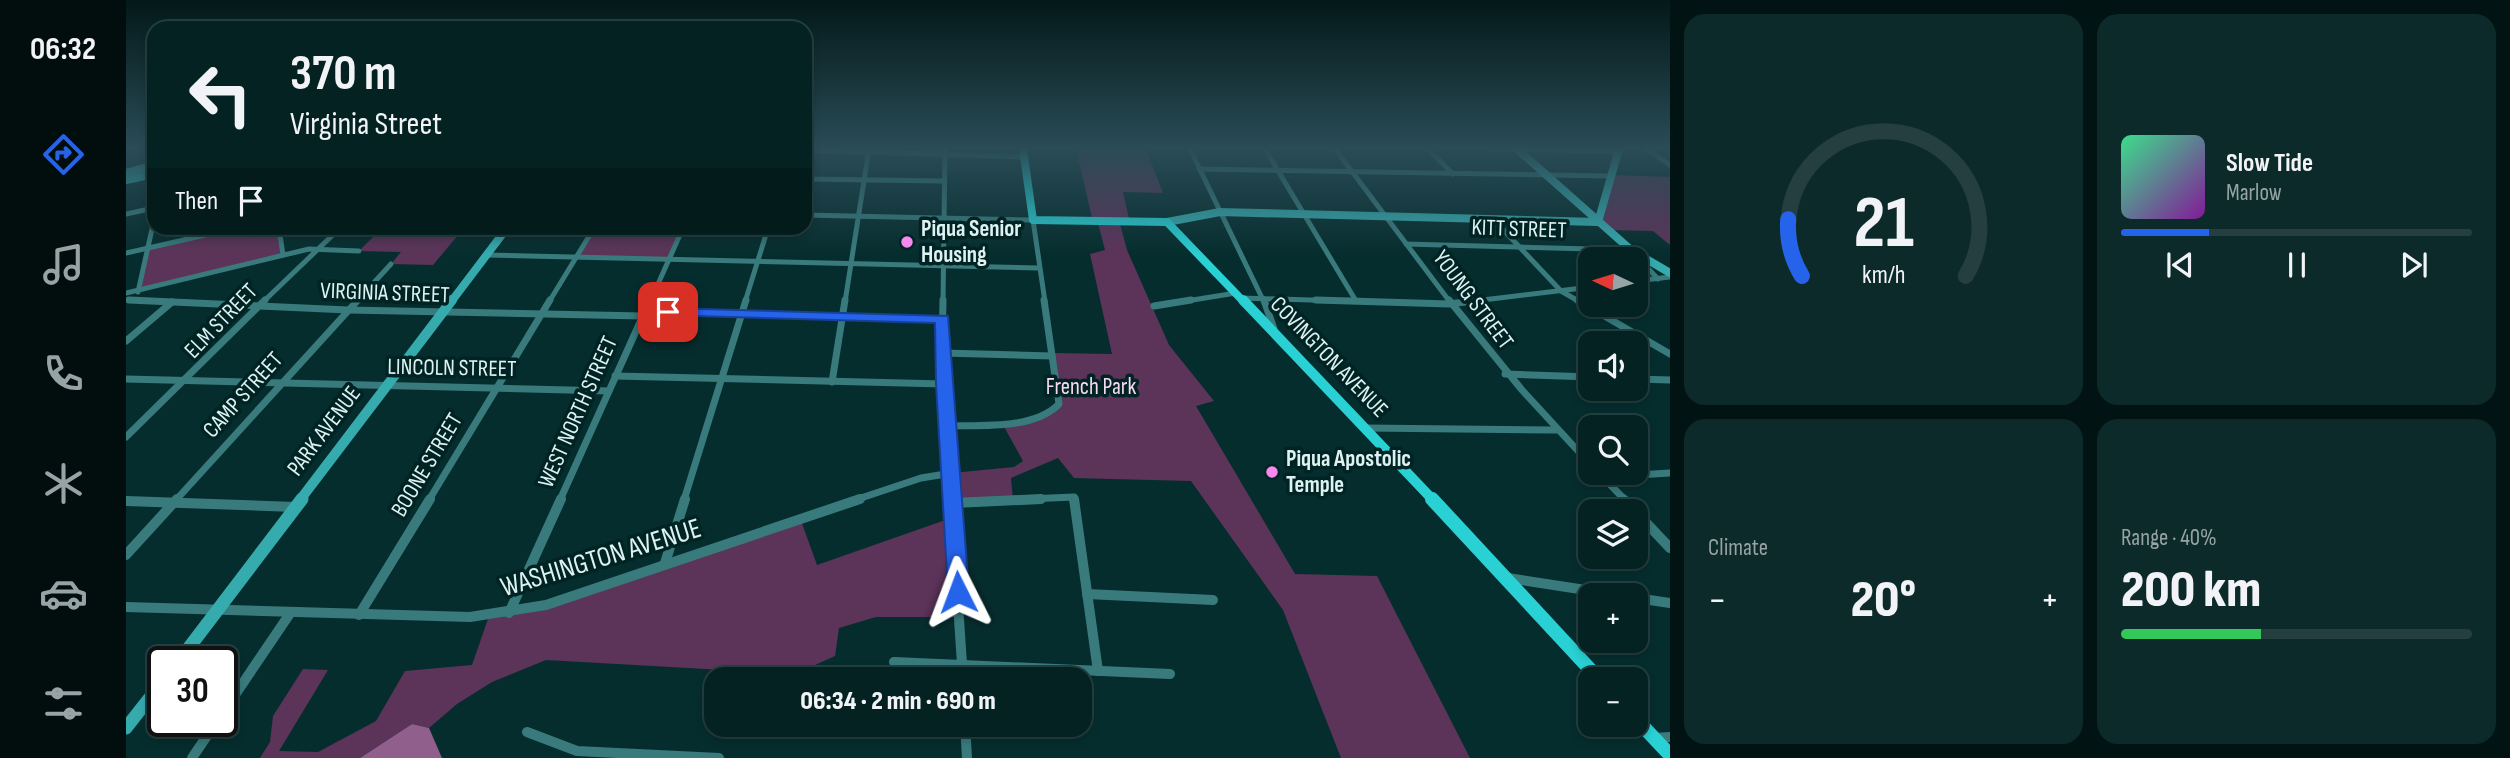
<!DOCTYPE html>
<html lang="en">
<head>
<meta charset="utf-8">
<style>
  body { margin:0; font-family:"Sofia Sans Condensed",sans-serif; background:#0d2a2a; color:#f1f3f6; height:100vh; display:flex; flex-direction:column; font-size:26px; white-space:nowrap }
  * { box-sizing:border-box; margin:0 }
  p { font-size:23px; color:#97a4a5 }
  .icon { flex:none; width:38px; height:38px; fill:none; stroke:currentColor; stroke-width:2; stroke-linecap:round; stroke-linejoin:round }
  .map { position:relative; flex:1; overflow:hidden }
  .side { display:flex; flex-direction:column; gap:14px; padding:14px; background:#021313; width:840px }
  .side>* { flex:none }
  .guide { position:absolute; left:21px; top:21px; width:665px; height:214px; border-radius:21px; box-shadow:0 4px 10px #0003,0 0 0 2px #253f40; background:#042222; color:#f1f3f6; overflow:hidden }
  .needle { width:46px; rotate:274deg }
  .fabs { position:absolute; left:1452px; top:247px; display:grid; gap:14px }
  .fabs a { display:grid; place-items:center; width:70px; height:70px; border-radius:14px; background:#042222; box-shadow:0 4px 10px #0003,0 0 0 2px #253f40; font-size:35px }
  .speed { position:absolute; left:21px; top:646px; display:flex; gap:14px; font-size:35px; font-weight:700; text-align:center }
  .speed>* { display:grid; place-content:center; width:91px; height:91px; border-radius:50%; background:#042222; box-shadow:0 4px 10px #0003,0 0 0 2px #253f40; line-height:1 }
  .speed .limit { border:4px solid #111; border-radius:10px; background:#fff; color:#111 }
  .pin { position:absolute; display:grid; place-items:center; width:60px; height:60px; color:#fff; margin:-30px; border-radius:14px; box-shadow:0 4px 10px #0006 }
  .me { position:absolute; width:77px; margin:-38px; rotate:357deg; stroke-linejoin:round; filter:drop-shadow(0 0 5px #0008) }
  .turn { display:flex; align-items:center; gap:24px; height:147px; padding:0 28px; font-size:32px }
  .turn .icon { width:91px; height:91px; stroke-width:2.5 }
  .turn b { display:block; font-size:49px; line-height:60px }
  .then { display:flex; align-items:center; height:66px; padding:0 28px; background:#0003; gap:14px; font-size:26px }
  .big { font-size:52px; font-weight:800; line-height:1.1 }
  .side .card { flex:1; display:flex; flex-direction:column; justify-content:center; gap:10px; min-width:0; padding:0 24px; border-radius:21px; background:#0d2a2a }
  .side .dial { align-items:center; gap:0 }
  .dial svg { height:182px; overflow:visible; fill:none; stroke:#253f40; stroke-width:7; stroke-linecap:round; text-anchor:middle }
  .dial text { fill:#f1f3f6; stroke:none }
  .song { display:flex; align-items:center; gap:21px }
  .cover { width:84px; height:84px; border-radius:10px; background:linear-gradient(135deg,hsl(150 70% 55%),hsl(290 70% 35%)) }
  .played { height:7px; border-radius:4px; background:linear-gradient(90deg,#2563eb 25%,#253f40 25%) }
  .keys { display:flex; justify-content:space-around; direction:ltr }
  .heat { display:flex; justify-content:space-between; align-items:center; font-size:38px; direction:ltr }
  .charge { height:10px; border-radius:5px; background:linear-gradient(90deg,#34c759 40%,#253f40 0) }
  .side .tiles { flex:1; display:grid; gap:14px; grid-template-columns:repeat(2,1fr) }
  .trip { position:absolute; left:578px; top:667px; width:388px; height:70px; border-radius:21px; background:#042222; box-shadow:0 4px 10px #0003,0 0 0 2px #253f40; font-weight:800; line-height:70px; text-align:center }
  main { display:flex; flex:1; min-height:0 }
  .dock { display:flex; flex-direction:column; width:126px; justify-content:space-around; align-items:center; background:#020e0e; color:#97a4a5 }
  .dock .icon { width:49px; height:49px }
  .dock .active { color:#2563eb }
  .dock b { font-size:32px; color:#f1f3f6 }
  .map>svg:first-child { display:block }
  .green { fill:#5c3359 }
  .water { fill:#905f8c }
  .lines { fill:none; stroke-linecap:round; stroke-linejoin:round }
  .street-far2 { stroke:#397b7d; stroke-width:5 }
  .street-far1 { stroke:#397b7d; stroke-width:7 }
  .street { stroke:#397b7d; stroke-width:10 }
  .secondary-far2 { stroke:#36abae; stroke-width:8 }
  .secondary-far1 { stroke:#36abae; stroke-width:10 }
  .secondary { stroke:#36abae; stroke-width:13 }
  .primary-far2 { stroke:#29d0d4; stroke-width:8 }
  .primary-far1 { stroke:#29d0d4; stroke-width:10 }
  .primary { stroke:#29d0d4; stroke-width:14 }
  .route { fill:#2563eb; stroke:#184099; stroke-width:2 }
  .poi-dot { fill:#f689ee; stroke:#002324; stroke-width:2.5 }
  .labels { text-anchor:middle; dominant-baseline:central; stroke-width:7; stroke-linejoin:round; paint-order:stroke }
  .poi-label { font-size:23px; font-weight:bold; fill:#def2f2; stroke:#002324; text-anchor:start }
  .street-label { font-size:23px; fill:#def2f2; stroke:#002324 }
  .park-label { font-size:23px; fill:#f7d9f3; stroke:#002324 }
  .near-street-label { font-size:28px; fill:#def2f2; stroke:#002324 }
</style>
</head>
<body>
<main>
<nav class="dock">
<b>06:32</b>
<svg class="icon active" aria-label="directions" viewBox="0 0 24 24"><path d="M12 3l9 9-9 9-9-9zM9 14v-3h6M13 9l2 2-2 2"/></svg>
<svg class="icon" aria-label="music" viewBox="0 0 24 24"><path d="M9 18V5l10-2v13"/><circle cx="6" cy="18" r="3"/><circle cx="16" cy="16" r="3"/></svg>
<svg class="icon" aria-label="phone" viewBox="0 0 24 24"><path d="M5 4h4l2 5-3 2q2 4 5 5l2-3 5 2v4C11 20 4 13 5 4z"/></svg>
<svg class="icon" aria-label="climate" viewBox="0 0 24 24"><path d="M12 3v18M4 7l16 10M4 17L20 7"/></svg>
<svg class="icon" aria-label="car" viewBox="0 0 24 24"><path d="M5 17H2v-5l4-1 3-4h7l3 4 3 1v5h-3M9 17h6M6 11h13"/><circle cx="7" cy="17" r="2"/><circle cx="17" cy="17" r="2"/></svg>
<svg class="icon" aria-label="filters" viewBox="0 0 24 24"><path d="M4 7h16M4 17h16"/><circle cx="9" cy="7" r="2"/><circle cx="15" cy="17" r="2"/></svg>
</nav>
<div class="map">
<svg width="1544" height="758" viewBox="0 0 1544 758">
  <rect width="100%" height="100%" fill="#062d2e"/>
  <g class="green">
    <polygon points="950,149 1020,149 1037,193 997,192 1004,223 994,224 1001,250 1043,345 1088,401 1070,406 1169,574 1251,576 1344,758 1215,758 1157,610 1065,481 948,478 932,458 885,478 887,500 828,503 826,473 888,467 897,461 876,423 919,415 931,409 926,353 986,354 964,254 979,250 972,223 967,222"/>
    <polygon points="1486,175 1544,177 1544,245 1527,231 1481,230 1472,222"/>
    <polygon points="110,228 153,228 157,255 13,290 21,248"/>
    <polygon points="256,228 338,228 307,265 265,264 275,252 233,251"/>
    <polygon points="468,228 556,229 543,258 450,257"/>
    <polygon points="828,517 834,617 750,617 713,628 709,656 669,674 420,660 366,682 331,704 303,728 286,724 234,758 134,758 144,742 147,716 177,669 202,670 153,751 192,752 250,721 279,671 346,665 363,616 383,613 674,518 691,565"/>
  </g>
  <polygon class="water" points="286,724 303,728 316,758 234,758"/>
  <g class="lines">
    <g class="street-far2">
      <polyline points="1064,149 1138,302"/>
      <polyline points="1139,149 1230,301"/>
      <polyline points="1209,149 1324,302"/>
      <polyline points="1302,149 1327,174"/>
      <polyline points="1363,149 1492,151"/>
      <polyline points="1521,149 1544,165"/>
      <polyline points="679,150 899,157"/>
      <polyline points="1073,169 1486,176"/>
      <polyline points="679,179 819,181"/>
      <polyline points="0,214 28,208"/>
      <polyline points="679,215 907,220 919,302"/>
      <polyline points="1368,220 1435,291 1454,302"/>
      <polyline points="153,228 157,255"/>
      <polyline points="1280,244 1505,250 1532,279"/>
      <polyline points="0,253 110,228"/>
      <polyline points="360,255 913,268"/>
      <polyline points="1510,281 1544,277"/>
      <polyline points="12,292 28,220"/>
      <polyline points="0,293 183,249 233,251"/>
      <polyline points="1115,298 1250,302"/>
      <polyline points="0,300 42,302"/>
      <polyline points="137,302 214,228"/>
      <polyline points="230,302 265,264"/>
      <polyline points="423,302 468,228"/>
      <polyline points="524,302 557,228"/>
      <polyline points="619,302 642,228"/>
      <polyline points="719,302 743,149"/>
      <polyline points="817,302 819,149"/>
      <polyline points="1054,302 1110,293"/>
      <polyline points="1340,302 1465,287"/>
    </g>
    <g class="street-far1">
      <polyline points="3,300 222,310 517,316"/>
      <polyline points="817,300 816,353 825,500"/>
      <polyline points="1138,300 1148,329"/>
      <polyline points="1190,300 1323,304 1355,300"/>
      <polyline points="1323,300 1396,390 1465,465"/>
      <polyline points="1451,300 1544,354"/>
      <polyline points="1028,306 1065,300"/>
      <polyline points="519,311 817,319"/>
      <polyline points="0,341 46,302"/>
      <polyline points="816,353 926,356"/>
      <polyline points="1379,374 1465,377"/>
      <polyline points="489,376 818,384"/>
      <polyline points="0,379 483,391"/>
      <polyline points="1510,379 1544,380"/>
      <polyline points="706,382 719,300"/>
      <path d="M821,426C854,425 908,430 933,404L918,300"/>
      <polyline points="1240,428 1430,430"/>
      <polyline points="0,437 139,300"/>
      <polyline points="1472,472 1499,500"/>
      <polyline points="1477,477 1544,473"/>
      <polyline points="50,500 232,300"/>
      <polyline points="303,500 424,300"/>
      <polyline points="434,500 524,300"/>
      <polyline points="558,500 620,300"/>
      <polyline points="729,500 795,478 826,473"/>
      <polyline points="880,500 948,497 948,500"/>
    </g>
    <g class="street">
      <polyline points="825,499 837,679"/>
      <polyline points="948,499 972,671"/>
      <polyline points="1497,499 1509,511"/>
      <polyline points="0,501 169,507"/>
      <polyline points="828,503 915,499"/>
      <polyline points="1510,512 1544,548"/>
      <polyline points="0,555 51,499"/>
      <polyline points="539,563 559,499"/>
      <polyline points="1382,578 1492,595"/>
      <polyline points="961,594 1087,600"/>
      <polyline points="1510,598 1544,603"/>
      <polyline points="0,607 344,617 420,605 734,499"/>
      <polyline points="383,613 435,499"/>
      <polyline points="233,615 304,499"/>
      <polyline points="768,662 1044,674"/>
      <polyline points="96,714 165,612"/>
      <polyline points="839,724 841,758"/>
      <polyline points="401,732 451,751 593,758"/>
      <polyline points="1528,738 1544,737"/>
      <polyline points="66,758 91,721"/>
    </g>
    <g class="secondary-far2">
      <polyline points="1391,149 1505,250 1544,273"/>
      <polyline points="0,173 28,165"/>
      <polyline points="0,180 28,174"/>
      <polyline points="1041,222 1094,212 1472,222 1493,149"/>
      <polyline points="325,302 381,228"/>
    </g>
    <polyline class="secondary-far1" points="174,500 326,300"/>
    <g class="secondary">
      <polyline points="52,662 176,499"/>
      <polyline points="0,728 37,681"/>
    </g>
    <polyline class="primary-far2" points="897,149 907,220 1041,222 1118,302"/>
    <polyline class="primary-far1" points="1117,300 1307,500"/>
    <g class="primary">
      <polyline points="1306,499 1473,679"/>
      <polyline points="1510,719 1544,755"/>
    </g>
  </g>
  <linearGradient id="sky" x2="0" y2="1"><stop stop-color="#031919"/><stop offset="0.58" stop-color="#2a4c57"/><stop offset="1" stop-color="#2a4c57" stop-opacity="0"/></linearGradient>
  <rect width="1544" height="255" fill="url(#sky)"/>
  <polygon class="route" points="542,308 822,316 843,592 840,599 832,601 825,599 822,592 810,384 809,323 537,315 534,312"/>
  <g class="poi-dot">
    <circle cx="781" cy="242" r="7"/>
    <circle cx="1146" cy="472" r="7"/>
  </g>
  <g class="labels">
    <g class="poi-label">
      <text x="795" y="229">Piqua Senior<tspan x="795" dy="26">Housing</tspan></text>
      <text x="1160" y="459">Piqua Apostolic<tspan x="1160" dy="26">Temple</tspan></text>
    </g>
    <g class="street-label">
      <text transform="translate(1393 229) rotate(2)">KITT STREET</text>
      <text transform="translate(259 293) rotate(2)">VIRGINIA STREET</text>
      <text transform="translate(1347 300) rotate(53)">YOUNG STREET</text>
      <text transform="translate(95 321) rotate(-46)">ELM STREET</text>
      <text transform="translate(1203 357) rotate(46)">COVINGTON AVENUE</text>
      <text transform="translate(326 368) rotate(1)">LINCOLN STREET</text>
      <text transform="translate(117 395) rotate(-48)">CAMP STREET</text>
      <text transform="translate(452 412) rotate(-66)">WEST NORTH STREET</text>
      <text transform="translate(198 431) rotate(-53)">PARK AVENUE</text>
      <text transform="translate(301 465) rotate(-59)">BOONE STREET</text>
    </g>
    <g class="park-label">
      <text x="965" y="387">French Park</text>
    </g>
    <g class="near-street-label">
      <text transform="translate(475 558) rotate(-17)">WASHINGTON AVENUE</text>
    </g>
  </g>
</svg>
<div class="fabs">
<a><svg class="needle" viewBox="-14 -14 28 28"><path d="M0-13l5 13h-10z" fill="#e53935"/><path d="M0 13l5-13h-10z" fill="#97a4a5"/></svg></a>
<a><svg class="icon" aria-label="sound" viewBox="0 0 24 24"><path d="M4 9h4l5-4v14l-5-4H4zM17 9q2 3 0 6"/></svg></a>
<a><svg class="icon" aria-label="search" viewBox="0 0 24 24"><circle cx="10" cy="10" r="6"/><path d="M15 15l6 6"/></svg></a>
<a><svg class="icon" aria-label="layers" viewBox="0 0 24 24"><path d="M12 4l9 5-9 5-9-5zM3 14l9 5 9-5"/></svg></a>
<a>+</a>
<a>−</a>
</div>
<div class="speed"><div class="limit">30</div></div>
<div class="pin" style="left:542px;top:312px;background:#d93025"><svg class="icon" aria-label="arrive" viewBox="0 0 24 24"><path d="M6 21V4h12l-3 4 3 4H6"/></svg></div>
<svg class="me" style="left:832px;top:592px" viewBox="-20 -20 40 40"><path d="M0-17L14 15 0 8-14 15z" fill="#2563eb" stroke="#fff" stroke-width="4"/></svg>
<div class="trip">06:34 · 2 min · 690 m</div>
<div class="guide">
<div class="turn"><svg class="icon" aria-label="left" viewBox="0 0 24 24"><path d="M17 20v-9H6M10 6l-5 5 5 5"/></svg><div><b>370 m</b>Virginia Street</div></div>
<div class="then">Then<svg class="icon" aria-label="arrive" viewBox="0 0 24 24"><path d="M6 21V4h12l-3 4 3 4H6"/></svg></div>
</div>
</div>
<section class="side">
<div class="tiles">
<div class="card dial"><svg viewBox="0 0 100 80">
<path d="M14 69A42 42 0 1 1 86 69"/>
<path d="M14 69A42 42 0 0 1 8 44" stroke="#2563eb"/>
<text x="50" y="56" font-size="32" font-weight="700">21</text>
<text x="50" y="72" font-size="11">km/h</text>
</svg></div>
<div class="card">
<div class="song"><i class="cover"></i><div><b>Slow Tide</b><p>Marlow</p></div></div>
<div class="played"></div>
<div class="keys"><svg class="icon" aria-label="previous" viewBox="0 0 24 24"><path d="M18 5L8 12l10 7zM5 5v14"/></svg><svg class="icon" aria-label="pause" viewBox="0 0 24 24"><path d="M8 5v14M16 5v14"/></svg><svg class="icon" aria-label="next" viewBox="0 0 24 24"><path d="M6 5l10 7-10 7zM19 5v14"/></svg></div>
</div>
<div class="card"><p>Climate</p>
<div class="heat"><a>−</a><b class="big">20°</b><a>+</a></div>
</div>
<div class="card"><p>Range · 40%</p><b class="big">200 km</b><div class="charge"></div></div>
</div>
</section>
</main>
</body>
</html>
